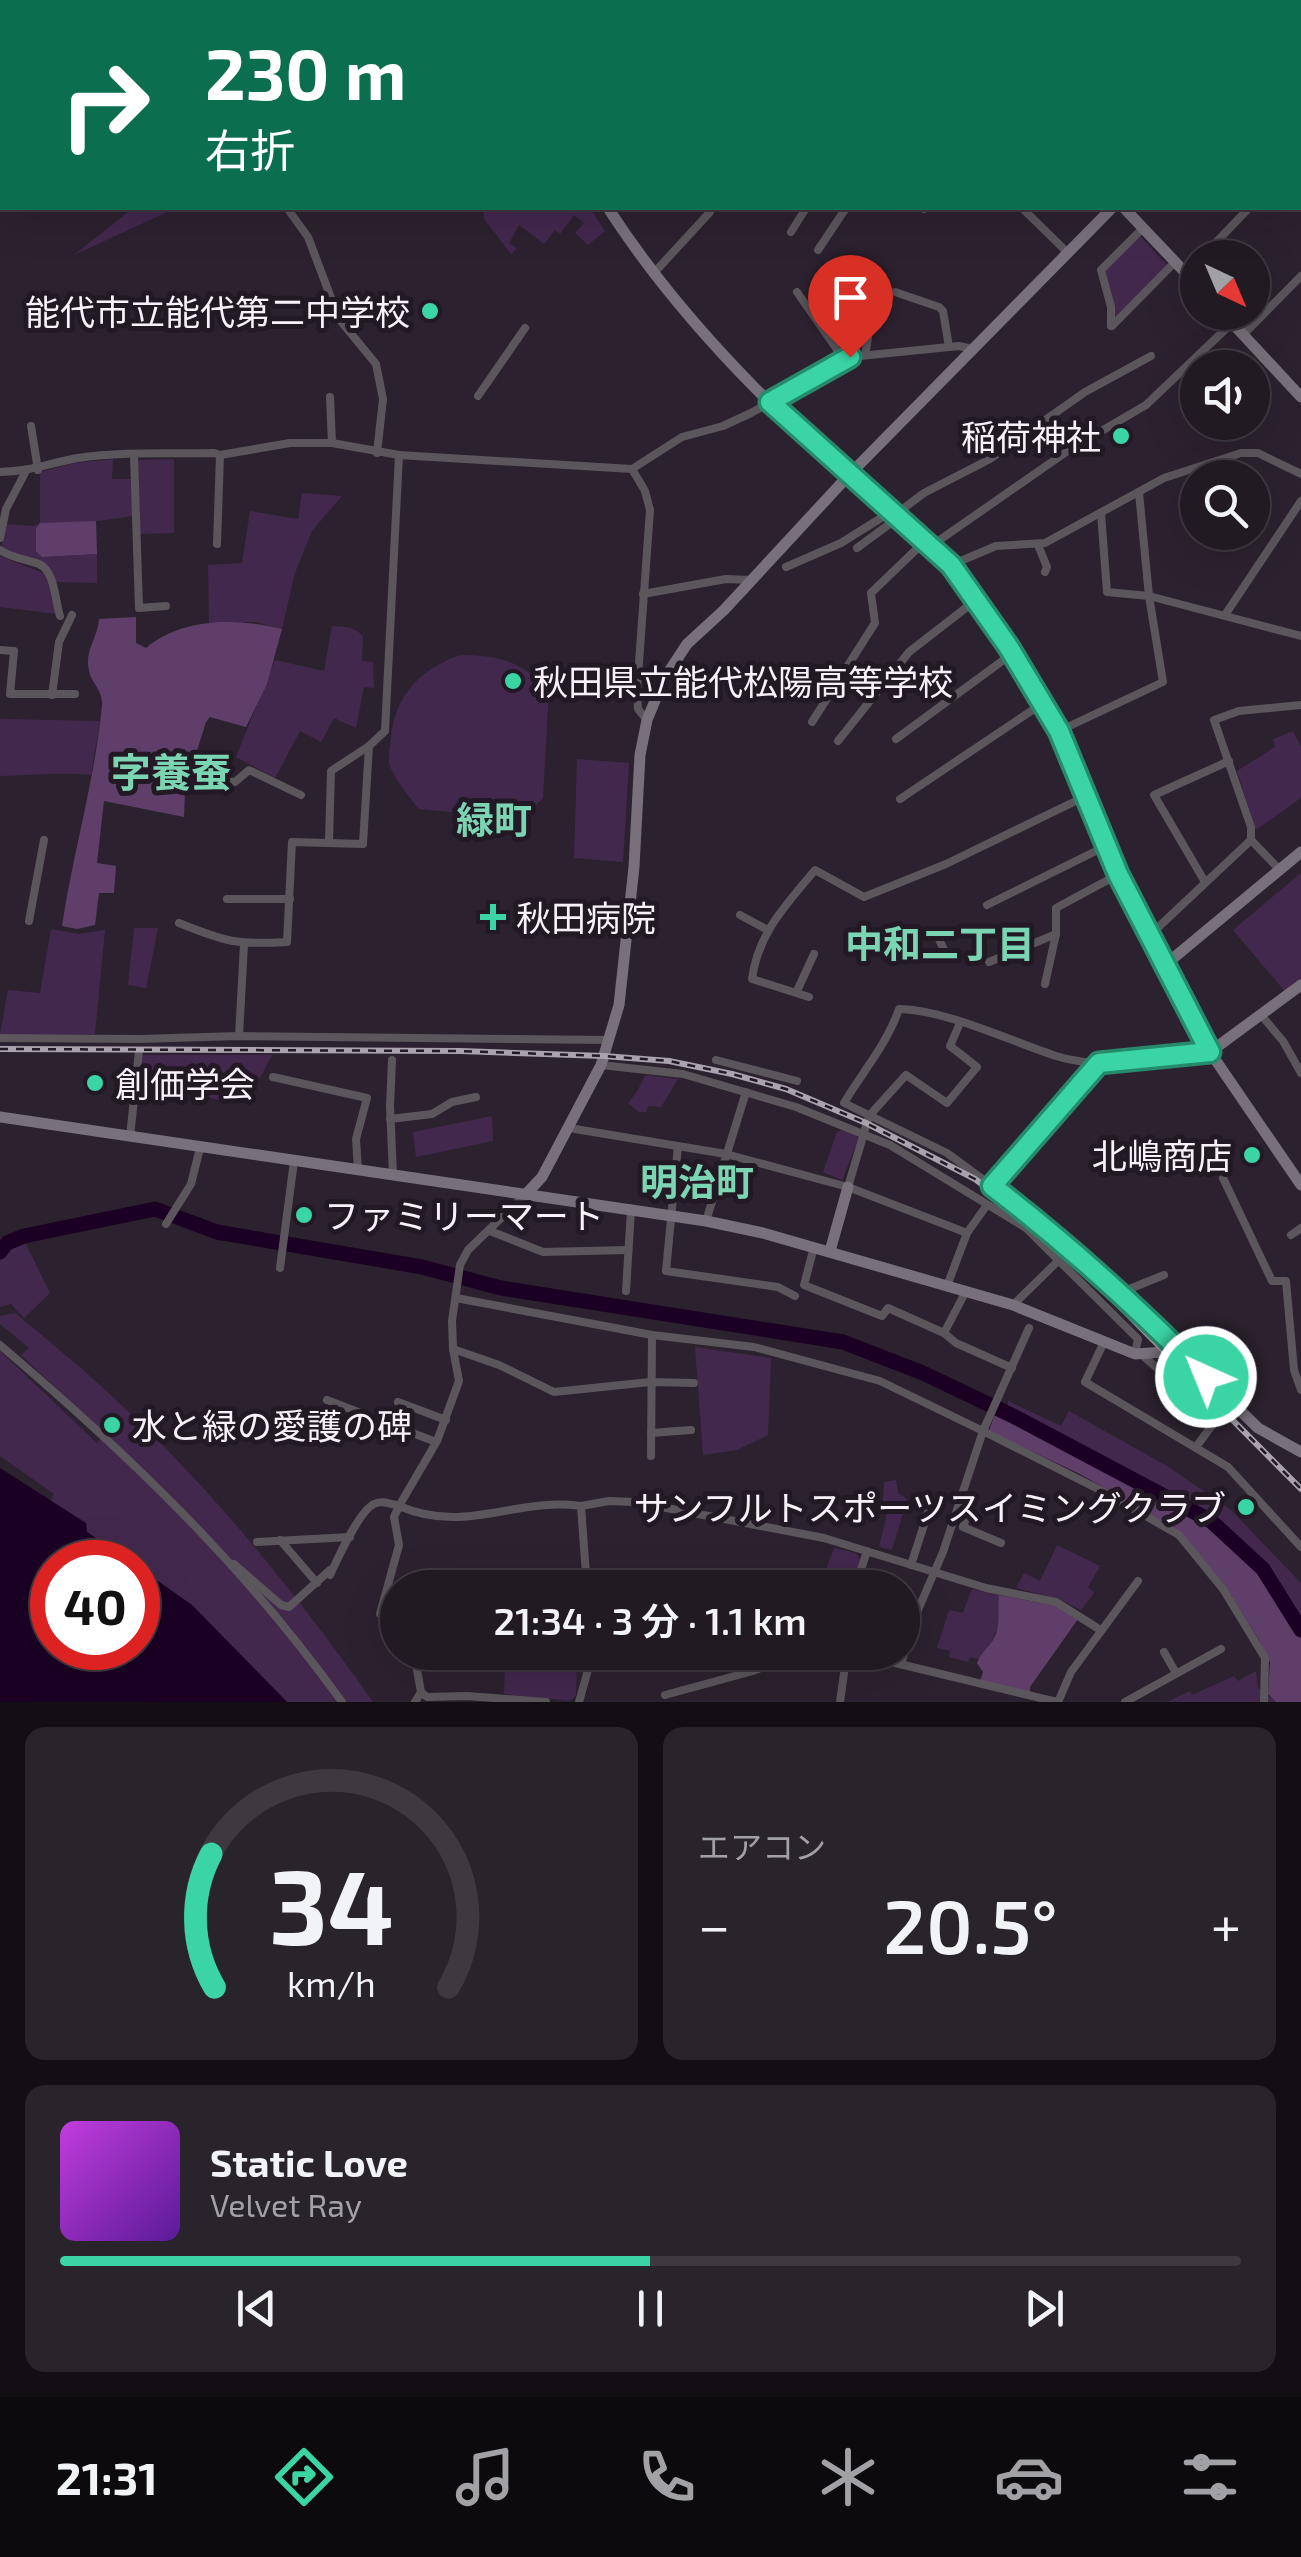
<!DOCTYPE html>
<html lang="ja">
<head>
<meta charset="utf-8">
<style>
  body { margin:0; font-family:"Exo 2","Noto Sans JP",sans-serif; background:#29232b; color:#f1f3f6; height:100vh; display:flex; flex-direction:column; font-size:38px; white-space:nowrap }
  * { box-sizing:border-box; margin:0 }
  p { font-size:32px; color:#a2a1a6 }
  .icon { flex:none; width:55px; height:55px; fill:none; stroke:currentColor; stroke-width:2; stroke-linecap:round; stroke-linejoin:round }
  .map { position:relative; height:1702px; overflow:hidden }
  .drawer { display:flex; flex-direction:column; gap:25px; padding:25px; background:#120e13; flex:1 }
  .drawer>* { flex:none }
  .hud { position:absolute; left:0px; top:0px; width:1302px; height:210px; box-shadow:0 10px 40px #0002,0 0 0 2px #3e3841; background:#0b6e4f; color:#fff; overflow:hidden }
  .needle { width:65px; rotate:136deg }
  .buttons { position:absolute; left:1180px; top:240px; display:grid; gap:20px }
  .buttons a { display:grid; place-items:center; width:90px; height:90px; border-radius:50%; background:#211a23; box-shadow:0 10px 40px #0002,0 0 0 2px #3e3841; font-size:50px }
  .speed { position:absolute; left:30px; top:1540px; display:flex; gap:20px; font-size:50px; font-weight:700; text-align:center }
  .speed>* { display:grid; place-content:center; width:130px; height:130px; border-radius:50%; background:#211a23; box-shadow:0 10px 40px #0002,0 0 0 2px #3e3841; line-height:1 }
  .speed .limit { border:15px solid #d22; background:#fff; color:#111 }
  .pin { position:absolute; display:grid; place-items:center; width:85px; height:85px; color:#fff; margin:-102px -42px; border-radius:50% 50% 50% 0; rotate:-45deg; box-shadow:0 0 10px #0007 }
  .pin .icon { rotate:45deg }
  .me { position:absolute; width:110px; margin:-55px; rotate:316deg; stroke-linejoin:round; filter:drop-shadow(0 0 8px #0008) }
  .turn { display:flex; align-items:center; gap:35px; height:210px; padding:0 40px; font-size:45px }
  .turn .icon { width:130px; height:130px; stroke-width:2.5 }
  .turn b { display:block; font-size:70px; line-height:85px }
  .big { font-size:75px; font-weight:600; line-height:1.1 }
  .drawer .tile { flex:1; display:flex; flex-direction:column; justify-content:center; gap:15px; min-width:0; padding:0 35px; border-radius:20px; background:#29232b }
  .drawer .dial { align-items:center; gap:0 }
  .dial svg { height:260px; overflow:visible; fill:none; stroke:#3e3841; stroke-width:7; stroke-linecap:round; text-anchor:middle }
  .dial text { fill:#f1f3f6; stroke:none }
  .song { display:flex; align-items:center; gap:30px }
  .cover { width:120px; height:120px; border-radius:15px; background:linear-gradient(135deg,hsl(290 70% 55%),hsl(270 70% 35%)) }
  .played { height:10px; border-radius:5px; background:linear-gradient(90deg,#3bd4a4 50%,#3e3841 50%) }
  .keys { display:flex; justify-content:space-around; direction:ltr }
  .heat { display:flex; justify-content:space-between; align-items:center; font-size:55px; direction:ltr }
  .drawer .tiles { flex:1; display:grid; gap:25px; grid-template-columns:1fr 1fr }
  .tile:last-child { grid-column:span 2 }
  .trip { position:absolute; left:380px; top:1570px; width:540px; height:100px; border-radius:50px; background:#211a23; box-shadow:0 10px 40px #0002,0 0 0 2px #3e3841; font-weight:600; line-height:100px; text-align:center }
  .dock { display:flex; height:160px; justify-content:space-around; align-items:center; background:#0d0a0e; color:#a2a1a6 }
  .dock .icon { width:70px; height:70px }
  .dock .selected { color:#3bd4a4 }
  .dock b { font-size:45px; color:#f1f3f6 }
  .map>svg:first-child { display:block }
  .green { fill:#43284d }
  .forest { fill:#5f3f6a }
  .water { fill:#1b0024 }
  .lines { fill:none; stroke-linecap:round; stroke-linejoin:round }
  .river { stroke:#1b0024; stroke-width:15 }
  .street { stroke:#5b565c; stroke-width:8 }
  .secondary { stroke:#78707b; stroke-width:11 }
  .highway { stroke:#a397a7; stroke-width:15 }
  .rail-casing { stroke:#aaa2ad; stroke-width:6 }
  .rail { stroke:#221925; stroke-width:2.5; stroke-dasharray:8; stroke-linecap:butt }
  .route-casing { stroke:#268a6b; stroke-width:25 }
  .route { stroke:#3bd4a4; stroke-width:18 }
  .poi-dot { fill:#3bd4a4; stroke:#221925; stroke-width:4 }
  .labels { text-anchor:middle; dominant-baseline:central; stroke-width:10; stroke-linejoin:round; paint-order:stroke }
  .poi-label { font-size:35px; fill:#f8f1fa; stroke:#221925; text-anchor:start }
  .neighbourhood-label { font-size:38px; font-weight:bold; fill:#7bd4b2; stroke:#221925 }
  .quarter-label { font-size:40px; font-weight:bold; fill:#7bd4b2; stroke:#221925 }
</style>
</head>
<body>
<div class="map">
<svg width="1301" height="1702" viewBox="0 0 1301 1702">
  <rect width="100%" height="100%" fill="#2c222f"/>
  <g class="green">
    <polygon points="133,208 176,208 74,255"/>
    <polygon points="483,208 590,208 605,231 588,245 575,233 584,223 574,215 560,234 555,230 544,244 519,225 509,243 517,249 511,254 484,219"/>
    <polygon points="1139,235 1168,266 1115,321 1104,270"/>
    <polygon points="113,459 112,479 133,479 133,516 76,524 40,523 42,557 97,554 97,583 56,582 49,566 1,548 7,524 34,526 40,523 40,472 75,463"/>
    <polygon points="174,459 174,533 139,534 138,460"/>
    <polygon points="302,493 342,496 312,531 295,573 282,629 256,622 209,623 208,565 242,563 250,511 298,519"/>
    <polygon points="0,556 43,573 48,578 57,614 0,607"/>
    <path d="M332,626C346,627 353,626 363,636L362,661L373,662L374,688L364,687L356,728L334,718L321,742L300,731L275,778L236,757L275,660L324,671Z"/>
    <path d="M461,655C502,656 520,661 549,690L543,798L522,819L419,809C410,797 393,778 389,763C388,756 390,746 391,739C394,696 421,668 461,655Z"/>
    <path d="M0,719L100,721L91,775C60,772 31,775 0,776Z"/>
    <polygon points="1293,731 1301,747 1301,798 1256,830 1237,771 1275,747 1273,739"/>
    <polygon points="577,759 629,763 623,862 574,858"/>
    <polygon points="1301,873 1301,984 1288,995 1233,930"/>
    <polygon points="134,928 158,928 146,988 128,985"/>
    <polygon points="51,929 78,934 105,930 95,1034 0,1034 8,990 40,993"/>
    <polygon points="140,1055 272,1055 253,1091 235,1085 228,1103 140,1076"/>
    <polygon points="645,1075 678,1079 661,1107 648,1106 646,1112 639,1112 628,1103 638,1090"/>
    <polygon points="492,1116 493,1141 416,1157 413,1132"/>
    <polygon points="842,1130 856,1135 858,1140 842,1180 823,1172 837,1132"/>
    <polygon points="20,1232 50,1293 24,1318 11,1304 0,1307 0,1238"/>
    <path d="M15,1313C45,1338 75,1362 103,1388C205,1480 294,1590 373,1702H287L192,1605L138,1567V1562H131L87,1532L85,1523L51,1501L54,1494L0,1456V1351L97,1443L104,1434L21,1355L29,1348L0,1324V1316Z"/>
    <polygon points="695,1347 771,1358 768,1435 737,1450 703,1455"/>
    <polygon points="1008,1401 1061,1426 1069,1411 1167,1466 1230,1509 1301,1583 1301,1633 1260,1572 1208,1523 1008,1417"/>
    <polygon points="896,1480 898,1493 907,1499 892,1550 879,1547 887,1513 875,1511 877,1503 883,1502 884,1482"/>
    <polygon points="1057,1545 1100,1566 1088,1587 1094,1593 1081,1610 1059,1599 1016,1588 1024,1573 1040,1581"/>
    <polygon points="834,1548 856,1553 860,1560 851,1587 819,1588"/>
    <polygon points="972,1589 999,1595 1000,1622 991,1643 979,1659 970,1657 968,1662 949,1657 950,1651 937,1648 949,1610 963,1613"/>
    <polygon points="505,1657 544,1657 544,1667 556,1667 557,1657 567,1657 567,1664 577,1664 576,1695 570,1701 504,1694"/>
    <polygon points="1256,1671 1258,1688 1276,1702 1167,1702 1190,1691 1192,1695 1234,1676 1238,1681"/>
  </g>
  <g class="forest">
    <polygon points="96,521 97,554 42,557 36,551 36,529 40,523"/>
    <path d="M136,617V643L146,648C183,617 238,618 282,629L267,684L246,727L210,717L206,722L185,789L184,817L104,801L97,863L116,866L114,893H99L95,925L77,929L62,926C73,852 95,780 102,705C103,690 91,683 89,671C84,650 98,638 99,619Z"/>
    <polygon points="996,1411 1208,1523 1260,1572 1301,1633 1301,1702 1276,1702 1268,1694 1270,1662 1259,1640 1224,1584 1179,1531 1080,1474 989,1431"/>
    <path d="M999,1595L1057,1606L1078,1619L1030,1687V1693L980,1681L983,1672L977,1663C981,1653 985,1651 991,1643C1002,1628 997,1612 999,1595Z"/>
  </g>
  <polygon class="water" points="0,1468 86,1523 87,1532 131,1562 52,1562 52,1648 138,1648 138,1567 192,1605 287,1702 0,1702"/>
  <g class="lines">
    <polyline class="river" points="0,1252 7,1243 24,1236 155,1209 217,1232 422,1267 501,1288 843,1342 923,1373 1015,1417 1211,1521 1263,1569 1301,1630"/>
    <g class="street">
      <polyline points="159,0 162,2"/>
      <polyline points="227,0 230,2"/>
      <polyline points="295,0 298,2"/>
      <polyline points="775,0 776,2"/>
      <polyline points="835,0 836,2"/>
      <polyline points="1136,0 1143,2"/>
      <polyline points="94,2 96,0"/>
      <polyline points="139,2 141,0"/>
      <polyline points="274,2 275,0"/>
      <polyline points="923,2 926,0"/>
      <polyline points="1046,2 1048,0"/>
      <polyline points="1191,2 1192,0"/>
      <polyline points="0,36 2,38"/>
      <polyline points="1300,154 1301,153"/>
      <polyline points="1300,176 1301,177"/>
      <polyline points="287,208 308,237 339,319 376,364 383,399 377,453"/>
      <polyline points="922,208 924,209"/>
      <polyline points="1022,208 1068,253"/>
      <polyline points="791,232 806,208"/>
      <polyline points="818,250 846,208"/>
      <polyline points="1201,258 1249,208"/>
      <polyline points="653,274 710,212 707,208"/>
      <polyline points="1186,274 1198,261"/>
      <polyline points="797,292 836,348 841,361"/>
      <polyline points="895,292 939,307 943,311 949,347"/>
      <polyline points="816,319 839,304 868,338 865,355"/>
      <polyline points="1111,326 1111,307 1101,270 1143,228"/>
      <polyline points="1112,326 1175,262"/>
      <polyline points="1243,335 1301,276"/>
      <polyline points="478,396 525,328"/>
      <polyline points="330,397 332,443"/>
      <polyline points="31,426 38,470"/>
      <polyline points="134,455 139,608 166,606"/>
      <polyline points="632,469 645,491 650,510 637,690 638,709 647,720"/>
      <path d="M0,472C33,471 49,463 78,458C123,451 170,454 214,453L220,455L290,443H332L399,455L632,469L682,437L723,426L751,413L850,357L959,346L973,349"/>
      <polyline points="1101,513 1107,592 1149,596 1301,636"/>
      <polyline points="896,514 924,493 990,459 1085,392 1151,356"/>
      <polyline points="0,538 6,509 26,471"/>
      <polyline points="217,544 220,455"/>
      <polyline points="1038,545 1047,567 1045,572"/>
      <polyline points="931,546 1069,450 1146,405 1232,323"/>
      <polyline points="857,548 899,517"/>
      <path d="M0,550C12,558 25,559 39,564C55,571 55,601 60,616"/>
      <polyline points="951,565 996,546 1045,543 1164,478 1241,453 1258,453 1301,474"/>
      <polyline points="786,567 841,543 892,511"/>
      <polyline points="643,594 726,579 751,580"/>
      <polyline points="1225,615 1301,501"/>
      <polyline points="0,650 14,651 10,694 75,694"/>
      <polyline points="52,695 59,642 72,615"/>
      <polyline points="812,722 875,623 871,593 925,541"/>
      <polyline points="1059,731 1163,682 1149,596 1139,493"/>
      <polyline points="896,739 1013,653"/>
      <polyline points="838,741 909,652 976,600"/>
      <polyline points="215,781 235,782 249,770 301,795"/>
      <polyline points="900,799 1043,703"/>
      <polyline points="1251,840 1280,870"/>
      <polyline points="329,842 331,771 369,746 385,731 399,455"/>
      <polyline points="1205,882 1154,795 1229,761"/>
      <polyline points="227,899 290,899"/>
      <polyline points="987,905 1106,846"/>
      <polyline points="740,915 766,929"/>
      <polyline points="29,921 44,840"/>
      <path d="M179,923C226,942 236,945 287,942L292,842L363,844L369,746"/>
      <polyline points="935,931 946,954"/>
      <polyline points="1150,935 1251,840 1251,827 1214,720 1239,711 1301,705"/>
      <polyline points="989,962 1056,934"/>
      <polyline points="1045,984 1056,934 1056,908 1119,874"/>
      <polyline points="797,991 814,954"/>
      <path d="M809,997L752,979C758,933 786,905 815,870L864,897L946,864L1086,796"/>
      <polyline points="1261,1015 1283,1041 1301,1073"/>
      <polyline points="239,1036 244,945"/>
      <polyline points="0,1038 140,1039 239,1036 609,1040"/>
      <polyline points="392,1060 390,1106 393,1175"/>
      <polyline points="716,1060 797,1081"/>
      <path d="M1099,1063L992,1186L947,1153L844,1103C863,1071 887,1044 899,1009C947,1010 1010,1041 1056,1056C1099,1070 1166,1061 1210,1052"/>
      <polyline points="601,1065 683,1074 796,1107 890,1145 1026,1228 1138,1339 1135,1354"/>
      <polyline points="273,1077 367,1098 356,1139 358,1170"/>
      <polyline points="390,1119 432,1114 452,1102 476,1097"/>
      <polyline points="569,1128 726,1154 848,1187 967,1233"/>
      <polyline points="130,1137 139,1051"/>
      <polyline points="678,1146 666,1271 778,1287 795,1296"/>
      <polyline points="1223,1178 1272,1281 1286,1281 1294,1370 1301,1390"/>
      <polyline points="992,1186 1057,1235 1116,1294 1167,1335 1180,1351"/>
      <polyline points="848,1187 869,1116 906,1075 947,1103 977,1067 950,1046 960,1023"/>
      <polyline points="706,1221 746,1092"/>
      <polyline points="166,1224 191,1184 200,1148"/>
      <polyline points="490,1231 543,1252 628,1250"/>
      <polyline points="1291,1235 1301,1228"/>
      <polyline points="814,1247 804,1285 882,1316 888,1308 944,1333"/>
      <polyline points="280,1268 294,1161"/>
      <polyline points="947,1286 967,1233 987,1205"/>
      <polyline points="626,1291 631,1210"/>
      <polyline points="966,1291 944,1333 956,1343 1012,1368"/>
      <polyline points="1117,1294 1164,1275"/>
      <polyline points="456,1298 652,1335 754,1347 880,1381 983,1431 1102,1491 1179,1535 1223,1589 1265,1658 1264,1702"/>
      <polyline points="1013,1305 1059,1260"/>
      <polyline points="1104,1342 1085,1382 1228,1467 1301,1547"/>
      <path d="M0,1345C127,1453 244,1565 342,1702"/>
      <polyline points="453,1349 499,1365 554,1392 650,1382 694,1383"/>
      <polyline points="1141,1354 1216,1420 1196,1447"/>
      <polyline points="327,1400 436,1442"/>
      <polyline points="398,1402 446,1420"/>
      <polyline points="651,1433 691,1430"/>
      <polyline points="651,1456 652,1335"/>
      <polyline points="581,1506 609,1501 635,1502 824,1538 986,1588 1056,1602 1099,1629"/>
      <polyline points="969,1509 963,1527 1001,1543"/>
      <polyline points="280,1540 317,1583"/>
      <polyline points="257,1542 350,1537"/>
      <polyline points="234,1564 281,1605 289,1607 330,1570"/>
      <polyline points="911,1565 932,1500"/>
      <path d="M330,1575C338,1558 359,1511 374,1504C383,1500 391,1504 399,1506L437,1441L459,1381L453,1349L452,1321L460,1265L468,1250L527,1193"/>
      <polyline points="491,1580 492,1588"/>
      <polyline points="855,1588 867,1551"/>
      <path d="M398,1635L380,1614L399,1545L394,1517L399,1506C467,1535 513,1497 581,1506L587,1588"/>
      <polyline points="409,1652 416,1664 421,1692 415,1702"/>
      <polyline points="850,1652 1057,1702"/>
      <polyline points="1164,1652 1176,1673"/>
      <polyline points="492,1657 492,1652"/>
      <polyline points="901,1664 918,1610 943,1552 983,1431 1029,1328"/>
      <polyline points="421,1692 427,1697 467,1696 546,1702"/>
      <polyline points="665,1695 753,1671 802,1652"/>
      <polyline points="579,1702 593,1652"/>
      <polyline points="840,1702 847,1652"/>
      <polyline points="1058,1702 1071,1672 1138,1581"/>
      <polyline points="1125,1702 1221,1649"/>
    </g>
    <g class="secondary">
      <polyline points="446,0 447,2"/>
      <polyline points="1300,13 1301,12"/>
      <path d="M608,208C692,338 811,448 931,546L951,565L1009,646L1059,731L1106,846L1210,1052L1301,1185"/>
      <polyline points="1124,208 1198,286"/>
      <polyline points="1222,312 1301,397"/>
      <polyline points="1165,965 1301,852"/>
      <polyline points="1210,1052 1301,985"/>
      <polyline points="0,1117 706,1221 763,1233 1013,1305 1135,1354 1180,1351 1258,1428 1301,1452"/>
      <polyline points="527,1193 542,1177 601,1065 619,1005 634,867 640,755 647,720 664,679 687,644 724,610 849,475 1112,208"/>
      <polyline points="830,1251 848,1187"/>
    </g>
    <g class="highway">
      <polyline points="112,2 114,0"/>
      <polyline points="0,120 2,118"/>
    </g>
    <defs>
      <polyline id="rail" points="0,1049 460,1051 604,1056 669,1061 732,1074 786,1089 866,1123 975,1179 1025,1217 1071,1257 1301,1489"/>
    </defs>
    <use href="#rail" class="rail-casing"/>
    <use href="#rail" class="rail"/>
  </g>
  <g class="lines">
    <defs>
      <path id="route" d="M850,357L770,402L951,565L1008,646L1059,731L1118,874L1210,1052L1099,1063L992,1186C1068,1244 1139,1309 1206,1377"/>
    </defs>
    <use href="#route" class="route-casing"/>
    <use href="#route" class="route"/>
  </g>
  <g class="poi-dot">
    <circle cx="430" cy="311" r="10"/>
    <circle cx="1121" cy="436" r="10"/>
    <circle cx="513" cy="681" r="10"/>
    <path d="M488 902h10v10h10v10h-10v10h-10v-10h-10v-10h10z"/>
    <circle cx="95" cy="1083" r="10"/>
    <circle cx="1252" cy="1155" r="10"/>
    <circle cx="304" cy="1215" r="10"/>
    <circle cx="112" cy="1425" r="10"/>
    <circle cx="1246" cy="1507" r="10"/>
  </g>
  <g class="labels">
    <g class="poi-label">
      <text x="410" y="311" text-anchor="end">能代市立能代第二中学校</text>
      <text x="1101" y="436" text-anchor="end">稲荷神社</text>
      <text x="533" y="681">秋田県立能代松陽高等学校</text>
      <text x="516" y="917">秋田病院</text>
      <text x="115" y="1083">創価学会</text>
      <text x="1232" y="1155" text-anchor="end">北嶋商店</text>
      <text x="324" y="1215">ファミリーマート</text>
      <text x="132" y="1425">水と緑の愛護の碑</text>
      <text x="1226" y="1507" text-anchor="end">サンフルトスポーツスイミングクラブ</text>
    </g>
    <g class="neighbourhood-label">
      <text x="494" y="819">緑町</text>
      <text x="940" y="943">中和二丁目</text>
      <text x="697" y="1181">明治町</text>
    </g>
    <g class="quarter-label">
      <text x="171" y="771">字養蚕</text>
    </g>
  </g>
</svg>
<div class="buttons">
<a><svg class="needle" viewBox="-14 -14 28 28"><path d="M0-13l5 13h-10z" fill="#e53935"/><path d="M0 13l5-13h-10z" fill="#a2a1a6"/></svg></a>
<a><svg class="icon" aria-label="sound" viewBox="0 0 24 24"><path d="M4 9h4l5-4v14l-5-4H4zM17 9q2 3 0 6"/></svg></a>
<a><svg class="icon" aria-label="search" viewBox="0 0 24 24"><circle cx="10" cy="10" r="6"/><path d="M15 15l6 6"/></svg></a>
</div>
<div class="speed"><div class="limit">40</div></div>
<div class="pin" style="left:850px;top:357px;background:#d93025"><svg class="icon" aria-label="arrive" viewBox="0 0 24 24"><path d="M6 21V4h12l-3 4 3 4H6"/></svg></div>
<svg class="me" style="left:1206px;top:1377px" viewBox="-20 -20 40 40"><circle r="17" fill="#3bd4a4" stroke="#fff" stroke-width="3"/><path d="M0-11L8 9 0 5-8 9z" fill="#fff"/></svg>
<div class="trip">21:34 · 3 分 · 1.1 km</div>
<div class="hud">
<div class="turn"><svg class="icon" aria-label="right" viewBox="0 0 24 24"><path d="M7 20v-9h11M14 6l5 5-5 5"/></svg><div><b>230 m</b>右折</div></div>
</div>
</div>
<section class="drawer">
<div class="tiles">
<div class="tile dial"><svg viewBox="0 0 100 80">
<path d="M14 69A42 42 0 1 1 86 69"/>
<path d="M14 69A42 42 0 0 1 13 28" stroke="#3bd4a4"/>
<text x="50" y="56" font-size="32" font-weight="700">34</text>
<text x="50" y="72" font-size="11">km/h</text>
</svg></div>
<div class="tile"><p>エアコン</p>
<div class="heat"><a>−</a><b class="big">20.5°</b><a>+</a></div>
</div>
<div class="tile">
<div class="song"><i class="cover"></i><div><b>Static Love</b><p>Velvet Ray</p></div></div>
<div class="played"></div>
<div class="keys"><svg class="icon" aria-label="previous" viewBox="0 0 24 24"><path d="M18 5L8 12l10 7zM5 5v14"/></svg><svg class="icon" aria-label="pause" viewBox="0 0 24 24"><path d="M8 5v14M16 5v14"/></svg><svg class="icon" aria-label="next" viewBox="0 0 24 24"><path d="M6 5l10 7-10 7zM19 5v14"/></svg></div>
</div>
</div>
</section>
<nav class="dock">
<b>21:31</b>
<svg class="icon selected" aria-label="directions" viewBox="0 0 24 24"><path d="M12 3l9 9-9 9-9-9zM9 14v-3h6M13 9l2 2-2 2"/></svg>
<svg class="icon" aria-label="music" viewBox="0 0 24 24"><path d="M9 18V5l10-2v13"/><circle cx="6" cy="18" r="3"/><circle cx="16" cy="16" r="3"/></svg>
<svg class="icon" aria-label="phone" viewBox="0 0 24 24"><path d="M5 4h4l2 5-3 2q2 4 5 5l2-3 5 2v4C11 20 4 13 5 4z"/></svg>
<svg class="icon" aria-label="climate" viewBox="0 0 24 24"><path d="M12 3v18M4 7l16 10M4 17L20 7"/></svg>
<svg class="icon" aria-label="car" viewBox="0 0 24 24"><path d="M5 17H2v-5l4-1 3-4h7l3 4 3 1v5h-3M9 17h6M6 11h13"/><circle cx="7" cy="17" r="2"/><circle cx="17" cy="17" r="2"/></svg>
<svg class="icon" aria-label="filters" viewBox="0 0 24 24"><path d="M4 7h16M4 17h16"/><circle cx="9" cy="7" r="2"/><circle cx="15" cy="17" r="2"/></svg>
</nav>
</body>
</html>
